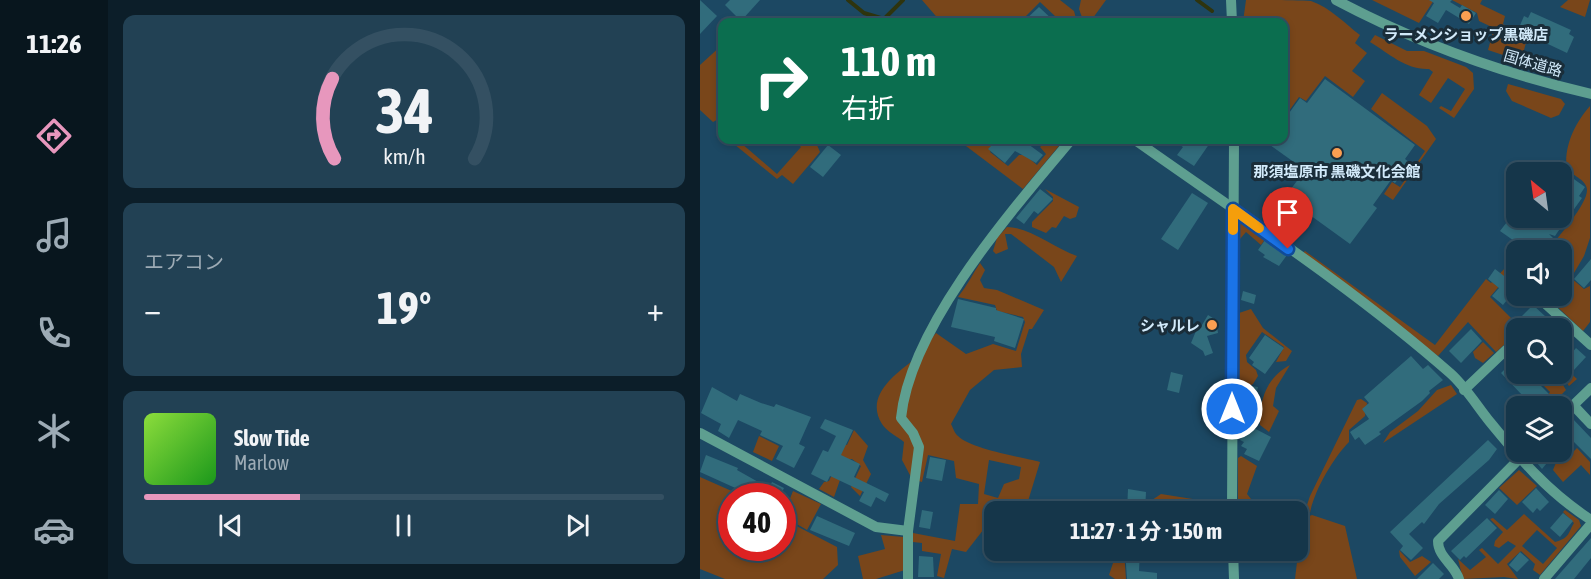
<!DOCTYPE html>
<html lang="ja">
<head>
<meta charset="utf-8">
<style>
  body { margin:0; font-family:"Asap Condensed","Noto Sans JP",sans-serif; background:#224154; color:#f1f3f6; height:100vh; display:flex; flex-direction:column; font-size:22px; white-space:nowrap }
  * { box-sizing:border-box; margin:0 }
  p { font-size:20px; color:#9dabb5 }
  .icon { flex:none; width:33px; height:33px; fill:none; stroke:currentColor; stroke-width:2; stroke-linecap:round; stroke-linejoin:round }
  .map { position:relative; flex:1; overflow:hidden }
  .panel { display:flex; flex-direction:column; gap:15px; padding:15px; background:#0c1e29; width:592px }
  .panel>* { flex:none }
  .guide { position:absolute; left:18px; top:18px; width:570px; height:126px; border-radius:12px; box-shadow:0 3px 9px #0003,0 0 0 2px #345062; background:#0b6e4f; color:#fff; overflow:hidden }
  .needle { width:39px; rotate:331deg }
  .controls { position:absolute; left:806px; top:162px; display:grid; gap:12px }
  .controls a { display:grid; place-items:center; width:66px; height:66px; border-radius:12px; background:#15364a; box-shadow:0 3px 9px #0003,0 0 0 2px #345062; font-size:30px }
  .speed { position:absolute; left:18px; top:483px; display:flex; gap:12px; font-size:30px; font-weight:700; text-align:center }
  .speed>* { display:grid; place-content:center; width:78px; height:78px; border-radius:50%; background:#15364a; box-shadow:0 3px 9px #0003,0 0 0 2px #345062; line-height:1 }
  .speed .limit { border:9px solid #d22; background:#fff; color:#111 }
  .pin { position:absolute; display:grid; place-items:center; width:51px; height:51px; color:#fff; margin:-62px -26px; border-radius:50% 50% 50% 0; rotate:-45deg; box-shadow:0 0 6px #0007 }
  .pin .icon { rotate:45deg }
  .me { position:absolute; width:66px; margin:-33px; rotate:0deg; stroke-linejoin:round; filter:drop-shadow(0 0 4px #0008) }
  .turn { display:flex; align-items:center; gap:21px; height:126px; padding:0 24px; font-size:27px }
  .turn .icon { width:78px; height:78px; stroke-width:2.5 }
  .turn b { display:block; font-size:42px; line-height:51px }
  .big { font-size:45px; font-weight:700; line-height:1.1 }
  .panel .tile { flex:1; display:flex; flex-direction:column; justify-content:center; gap:9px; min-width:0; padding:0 21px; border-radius:12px; background:#224154 }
  .panel .dial { align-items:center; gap:0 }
  .dial svg { height:156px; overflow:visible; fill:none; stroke:#345062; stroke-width:7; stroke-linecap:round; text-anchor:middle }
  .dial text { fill:#f1f3f6; stroke:none }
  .song { display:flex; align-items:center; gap:18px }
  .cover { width:72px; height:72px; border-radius:9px; background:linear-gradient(135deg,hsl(90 70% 55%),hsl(120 70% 35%)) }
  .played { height:6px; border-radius:3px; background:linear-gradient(90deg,#e797bd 30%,#345062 30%) }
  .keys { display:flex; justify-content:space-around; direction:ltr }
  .heat { display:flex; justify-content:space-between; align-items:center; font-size:33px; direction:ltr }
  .trip { position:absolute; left:284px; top:501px; width:324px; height:60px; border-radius:12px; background:#15364a; box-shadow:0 3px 9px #0003,0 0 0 2px #345062; font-weight:700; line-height:60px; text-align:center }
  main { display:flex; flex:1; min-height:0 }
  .tabs { display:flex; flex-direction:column; width:108px; justify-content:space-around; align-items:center; background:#08161e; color:#9dabb5 }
  .tabs .icon { width:42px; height:42px }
  .tabs .current { color:#e797bd }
  .tabs b { font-size:27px; color:#f1f3f6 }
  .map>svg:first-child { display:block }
  .green { fill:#79461a; fill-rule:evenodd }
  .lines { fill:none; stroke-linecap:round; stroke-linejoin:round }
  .stream { stroke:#2e340e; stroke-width:4 }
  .building { fill:#316c7c }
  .minor { stroke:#5e9f90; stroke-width:10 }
  .route-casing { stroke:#114b97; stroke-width:15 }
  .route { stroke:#1a73e8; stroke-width:10 }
  .slow { stroke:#f59e0b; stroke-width:10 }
  .poi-dot { fill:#fb9e51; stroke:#1a2d39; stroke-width:2 }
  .labels { text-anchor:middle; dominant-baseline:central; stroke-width:6; stroke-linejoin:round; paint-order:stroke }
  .poi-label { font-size:15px; font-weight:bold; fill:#d2eafa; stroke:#1a2d39 }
  .street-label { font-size:15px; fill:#d2eafa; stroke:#1a2d39 }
</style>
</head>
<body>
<main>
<nav class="tabs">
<b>11:26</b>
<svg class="icon current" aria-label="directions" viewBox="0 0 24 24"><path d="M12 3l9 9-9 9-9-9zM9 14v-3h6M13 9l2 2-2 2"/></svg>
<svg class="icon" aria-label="music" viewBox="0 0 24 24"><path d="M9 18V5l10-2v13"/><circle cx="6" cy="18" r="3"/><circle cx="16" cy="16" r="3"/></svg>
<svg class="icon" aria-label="phone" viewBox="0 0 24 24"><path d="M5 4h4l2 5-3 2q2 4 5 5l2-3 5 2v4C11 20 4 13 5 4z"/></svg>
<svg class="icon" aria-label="climate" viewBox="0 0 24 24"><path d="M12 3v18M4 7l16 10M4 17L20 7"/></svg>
<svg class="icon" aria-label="car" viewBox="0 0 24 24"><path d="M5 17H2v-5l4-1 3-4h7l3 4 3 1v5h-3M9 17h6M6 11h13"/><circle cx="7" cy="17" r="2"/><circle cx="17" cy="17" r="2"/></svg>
</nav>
<section class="panel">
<div class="tile dial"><svg viewBox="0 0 100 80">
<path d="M14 69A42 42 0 1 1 86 69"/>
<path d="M14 69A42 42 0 0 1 13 28" stroke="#e797bd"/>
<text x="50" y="56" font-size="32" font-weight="700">34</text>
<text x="50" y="72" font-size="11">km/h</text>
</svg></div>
<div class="tile"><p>エアコン</p>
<div class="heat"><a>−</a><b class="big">19°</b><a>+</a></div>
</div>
<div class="tile">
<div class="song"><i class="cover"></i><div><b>Slow Tide</b><p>Marlow</p></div></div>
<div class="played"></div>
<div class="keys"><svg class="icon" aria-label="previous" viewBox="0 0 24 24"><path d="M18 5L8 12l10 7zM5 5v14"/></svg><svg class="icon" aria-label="pause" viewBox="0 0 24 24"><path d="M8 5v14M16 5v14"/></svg><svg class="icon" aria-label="next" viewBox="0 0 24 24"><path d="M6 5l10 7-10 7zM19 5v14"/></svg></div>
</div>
</section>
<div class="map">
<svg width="891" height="579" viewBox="0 0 891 579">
  <rect width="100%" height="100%" fill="#1c4863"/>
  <g class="green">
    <polygon points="222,0 360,0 374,11 377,22 354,22 356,17 340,2 320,22 241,22"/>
    <polygon points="381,0 406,0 390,22 383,20 379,9"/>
    <path d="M546,0C563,0 596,0 611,1C631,8 644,23 660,35L655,43L667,53L652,71L665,81L653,97L625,76L606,101L599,97L584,118V22H543Z"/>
    <polygon points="672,0 734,0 719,23"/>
    <polygon points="752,0 782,0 780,4 805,16 803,24 827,39 821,61 788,50 794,28 779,21 777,13"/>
    <polygon points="868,0 890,0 885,17 860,7"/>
    <path d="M675,35L707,51H724L766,67L773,73L774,89L754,118L739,108L741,106L751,111L765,89L748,78L731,103L719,95L733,72L729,69C706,70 690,54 670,42Z"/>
    <polygon points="22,45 22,117 13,122 0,110 0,65"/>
    <polygon points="808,84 861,99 865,104 859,115 851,118 812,101 806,91"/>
    <polygon points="682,93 727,126 736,139 693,200 684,194 692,182 700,187 725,151 671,109"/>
    <path d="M890,106V238L884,256L871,278L884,289L890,286V322L883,331L847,297L861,296V250H848C857,238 887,205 887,190C887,181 874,175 867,171C863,147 875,123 890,106Z"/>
    <polygon points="29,140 41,143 77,174 101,147 92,140 121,140 117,145 120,152 93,184 82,175 77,179"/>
    <polygon points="258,140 300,140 290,152 308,166 319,155 325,155 337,165 346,154 340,147 347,140 363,141 323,189"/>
    <polygon points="345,189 379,207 376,217 370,219 364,216 356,228 352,227 346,233 332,227 332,222 353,201 353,197"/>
    <polygon points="540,219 566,238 561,245 546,232 540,239"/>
    <path d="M307,227C330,227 354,248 377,256L361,282L354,267L311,234H305L308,249L296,254L293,251L297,238Z"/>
    <polygon points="605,251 735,345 786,279 791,283 806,267 809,269 816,262 816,267 808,276 816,284 806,278 790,297 821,328 816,328 816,334 796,352 768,322 738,356 602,254"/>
    <path d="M280,263L285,270L280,280L284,288L297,290L344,310L332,329H329L321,354L322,367L294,370L270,390L251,424C253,428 255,434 258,436C271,449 321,457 340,462L325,511L294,512V516L266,552L252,549L244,578L237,576L241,554L222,551V543L213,542V533L255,541L260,504H278L279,484L256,478L254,461L228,455L222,482L212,479L202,460L204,442C198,437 186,431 182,424C165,397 193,376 211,362C220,354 228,342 236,333L266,354L293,344L316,351L325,322L323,317L297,311L295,305L258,297C267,286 272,275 280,263ZM289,460L321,467L319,479L304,484L298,498L284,494Z"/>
    <polygon points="551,309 563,328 592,351 586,361 576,362 584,347 562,332 546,355 547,362 556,370 558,376 553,384 539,392 536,389 537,319 539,313"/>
    <polygon points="783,342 794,353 783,363 775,358 773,352"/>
    <path d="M590,365L576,388L573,406L579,411L569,432L560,425C559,400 567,377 590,365Z"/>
    <polygon points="863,366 877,379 869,386 862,376 859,378 866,390 858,398 864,405 861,408 841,406 850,392 832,374 837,374 848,380 855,374 861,374"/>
    <polygon points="751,385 757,394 683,443 690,432 718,411 737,390"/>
    <path d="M661,399L667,403L665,416L649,430V442C633,458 614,491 610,513L604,514L610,496L657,400Z"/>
    <polygon points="154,430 168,446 163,460 171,474 160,496 151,487 161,466 152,459 147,460 134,497 119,489 124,482 129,481 140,458 137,441 147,445"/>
    <polygon points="59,436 79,446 72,461 53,452"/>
    <polygon points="863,445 871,454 877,448 890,462 890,475 881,465 863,482 853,470"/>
    <polygon points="541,456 557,466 547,494 551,499 566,504 568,511 538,508 538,458"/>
    <polygon points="819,470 837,486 817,505 799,488"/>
    <polygon points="0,477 43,496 32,496 32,548 82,548 83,519 137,547 138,565 123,579 25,579 0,569"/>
    <polygon points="93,491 121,504 107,530 83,516"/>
    <polygon points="461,494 518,503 518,511 452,511 449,502"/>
    <path d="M865,510L879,520L881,526L840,575L833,570L835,564L821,551L807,564L818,579L804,577L763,579L758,559L770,570L786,557L779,550L782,548L798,564L816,546L808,541L799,548L794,546L795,541L803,532L790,519L793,518L807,530L824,514L855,542C870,538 868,533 874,523L863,512ZM837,530L857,548L843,564L822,546Z"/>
    <polygon points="612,515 645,526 657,579 595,579 602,519"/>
    <polygon points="181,535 204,537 205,570 176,579 163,579 158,556 185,549"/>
    <polygon points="699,550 710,562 722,556 731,562 715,576 700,557"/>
    <polygon points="417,551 424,551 426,579 415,579 409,575"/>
  </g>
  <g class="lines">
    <g class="stream">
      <polyline points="148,0 164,13 184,19 203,0"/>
      <polyline points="497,0 512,11"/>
    </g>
  </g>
  <g class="building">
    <polygon points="0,0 17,16 0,34"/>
    <polygon points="30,0 60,0 41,21 25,5"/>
    <polygon points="729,0 752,0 750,2 760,8 762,5 776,13 769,24 746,10 738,23 726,16 734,3"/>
    <polygon points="339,7 355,22 323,22"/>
    <polygon points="831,12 871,30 869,34 874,37 867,53 818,30 824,16 828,18"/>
    <polygon points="625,79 715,145 705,159 710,163 695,183 691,180 673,205 677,208 650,244 585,197 605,170 563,140 584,140 584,120 600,98 607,103"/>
    <polygon points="297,140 331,140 328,144 343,155 336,163 315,151 305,163 288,149"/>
    <polygon points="472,140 512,140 494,166 477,155 483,147"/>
    <polygon points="128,145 141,155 123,177 110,167"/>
    <polygon points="850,162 885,187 879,196 882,198 857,233 855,236 849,234 853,238 845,249 842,247 839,250 827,250 800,231 810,218 861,218 861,172 843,172"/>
    <polygon points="340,189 353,199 338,214 334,211 324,224 316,218"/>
    <polygon points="492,193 508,203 478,250 461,239"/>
    <polygon points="565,240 587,255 579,266 563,257 565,255 558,250"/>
    <polygon points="891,259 891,280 884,288 874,279"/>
    <polygon points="795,269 808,279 816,271 816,289 803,305 792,296 799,288 788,279"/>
    <polygon points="543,291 556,295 554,304 541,300"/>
    <polygon points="258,299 296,308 296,310 324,319 315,348 294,341 295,337 251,327"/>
    <polygon points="833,305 846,317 834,328 826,328 818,320"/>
    <polygon points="508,315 516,320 518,333 507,336 513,353 505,356 503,351 491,343 496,331 499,330"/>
    <polygon points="771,329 782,341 761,363 749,351"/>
    <polygon points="565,335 584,348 565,374 552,365 554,362 549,358"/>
    <polygon points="876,348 886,357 873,371 864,362"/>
    <polygon points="711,356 723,369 728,365 743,380 729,391 730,393 722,401 679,432 681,434 665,445 659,437 655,440 650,432 669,419 662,409 669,403 664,397"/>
    <polygon points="816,358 816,374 853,374 841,386 849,394 835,406 829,406 822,399 824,397 801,373"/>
    <polygon points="471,372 483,375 479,393 467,390"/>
    <polygon points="545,385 558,387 553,409 541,406"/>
    <polygon points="12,387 37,401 40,394 61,403 74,407 76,404 111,417 99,444 105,447 94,468 76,459 83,446 60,435 62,431 38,420 29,438 18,431 21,424 1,413"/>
    <polygon points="872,418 891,438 891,459 873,441 867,446 861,440 861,428"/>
    <polygon points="125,419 153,430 141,455 160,464 154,477 189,494 185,502 176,497 171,507 159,501 164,492 130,476 127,482 111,474 123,450 128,452 136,436 120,428"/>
    <polygon points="548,425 571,437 559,461 544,454 547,449 541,446 544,442 540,440"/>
    <polygon points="788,440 797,449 789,460 739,504 724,524 722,522 709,534 723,548 711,560 700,550 703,546 690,532"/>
    <polygon points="838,452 856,452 842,469 832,457"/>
    <polygon points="6,455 38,468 37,470 69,488 72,482 84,488 81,494 86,496 53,496 0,472"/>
    <polygon points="230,457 246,460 242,481 226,478"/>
    <polygon points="836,488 849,502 840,511 837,508 833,513 822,502"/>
    <polygon points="428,489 446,492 445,512 427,512"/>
    <polygon points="799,490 808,499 795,514 785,505"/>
    <polygon points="222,510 233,512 230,529 219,527"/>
    <polygon points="863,513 873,521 860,537 850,528"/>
    <polygon points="117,516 155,533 149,546 110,530"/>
    <polygon points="787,518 797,528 766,558 764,556 760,560 751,551"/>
    <polygon points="891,538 891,558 874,579 855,579"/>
    <polygon points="425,550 440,550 439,571 457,573 457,579 427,579"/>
    <polygon points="820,552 829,560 817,572 809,565"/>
    <polygon points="219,556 233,557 234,577 218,577"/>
    <polygon points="733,563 744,574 739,579 717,579"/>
  </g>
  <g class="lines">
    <g class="minor">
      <polyline points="531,0 532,22"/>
      <path d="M636,0C717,43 801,73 891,94"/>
      <path d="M435,140C541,215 652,287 750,373C765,386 777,406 790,422C822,461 848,492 891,520"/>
      <polyline points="838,297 891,345"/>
      <polyline points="764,390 806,350"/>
      <polyline points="873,405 891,424"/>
      <polyline points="861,417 891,388"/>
      <polyline points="0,433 176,527 208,531"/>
      <polyline points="532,512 534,140"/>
      <polyline points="533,550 534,579"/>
      <path d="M208,579V531L219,447L213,433L201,418C210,326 313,209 371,140"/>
      <path d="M759,579C754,564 738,557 738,541L826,452"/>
      <polyline points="844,579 891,524"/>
    </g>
  </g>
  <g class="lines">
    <defs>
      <polyline id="route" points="532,409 533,209 588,249"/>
    </defs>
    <use href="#route" class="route-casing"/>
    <use href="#route" class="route"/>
    <polyline class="slow" points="533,230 533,209 559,228"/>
  </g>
  <g class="poi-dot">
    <circle cx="766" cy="16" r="6"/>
    <circle cx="637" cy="153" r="6"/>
    <circle cx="512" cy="325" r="6"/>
  </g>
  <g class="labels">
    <g class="poi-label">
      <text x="766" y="34">ラーメンショップ黒磯店</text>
      <text x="637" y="171">那須塩原市 黒磯文化会館</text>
      <text x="500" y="325" text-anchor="end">シャルレ</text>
    </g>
    <g class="street-label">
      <text transform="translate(833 63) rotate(16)">国体道路</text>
    </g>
  </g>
</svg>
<div class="controls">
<a><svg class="needle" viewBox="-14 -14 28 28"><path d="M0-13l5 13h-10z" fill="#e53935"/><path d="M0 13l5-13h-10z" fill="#9dabb5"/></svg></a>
<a><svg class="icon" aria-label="sound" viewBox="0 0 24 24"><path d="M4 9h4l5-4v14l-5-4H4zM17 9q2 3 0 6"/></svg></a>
<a><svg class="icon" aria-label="search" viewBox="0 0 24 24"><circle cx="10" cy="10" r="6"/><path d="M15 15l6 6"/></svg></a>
<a><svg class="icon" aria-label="layers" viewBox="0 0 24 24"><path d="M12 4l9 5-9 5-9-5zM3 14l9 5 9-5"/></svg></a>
</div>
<div class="speed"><div class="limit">40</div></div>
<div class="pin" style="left:588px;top:249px;background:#d93025"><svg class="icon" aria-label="arrive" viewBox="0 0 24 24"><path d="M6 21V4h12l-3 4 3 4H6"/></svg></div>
<svg class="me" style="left:532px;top:409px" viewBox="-20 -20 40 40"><circle r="17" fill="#1a73e8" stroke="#fff" stroke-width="3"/><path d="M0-11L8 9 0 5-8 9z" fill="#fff"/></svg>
<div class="trip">11:27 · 1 分 · 150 m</div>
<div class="guide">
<div class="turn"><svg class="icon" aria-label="right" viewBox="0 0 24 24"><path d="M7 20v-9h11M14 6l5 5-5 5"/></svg><div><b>110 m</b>右折</div></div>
</div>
</div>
</main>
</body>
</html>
